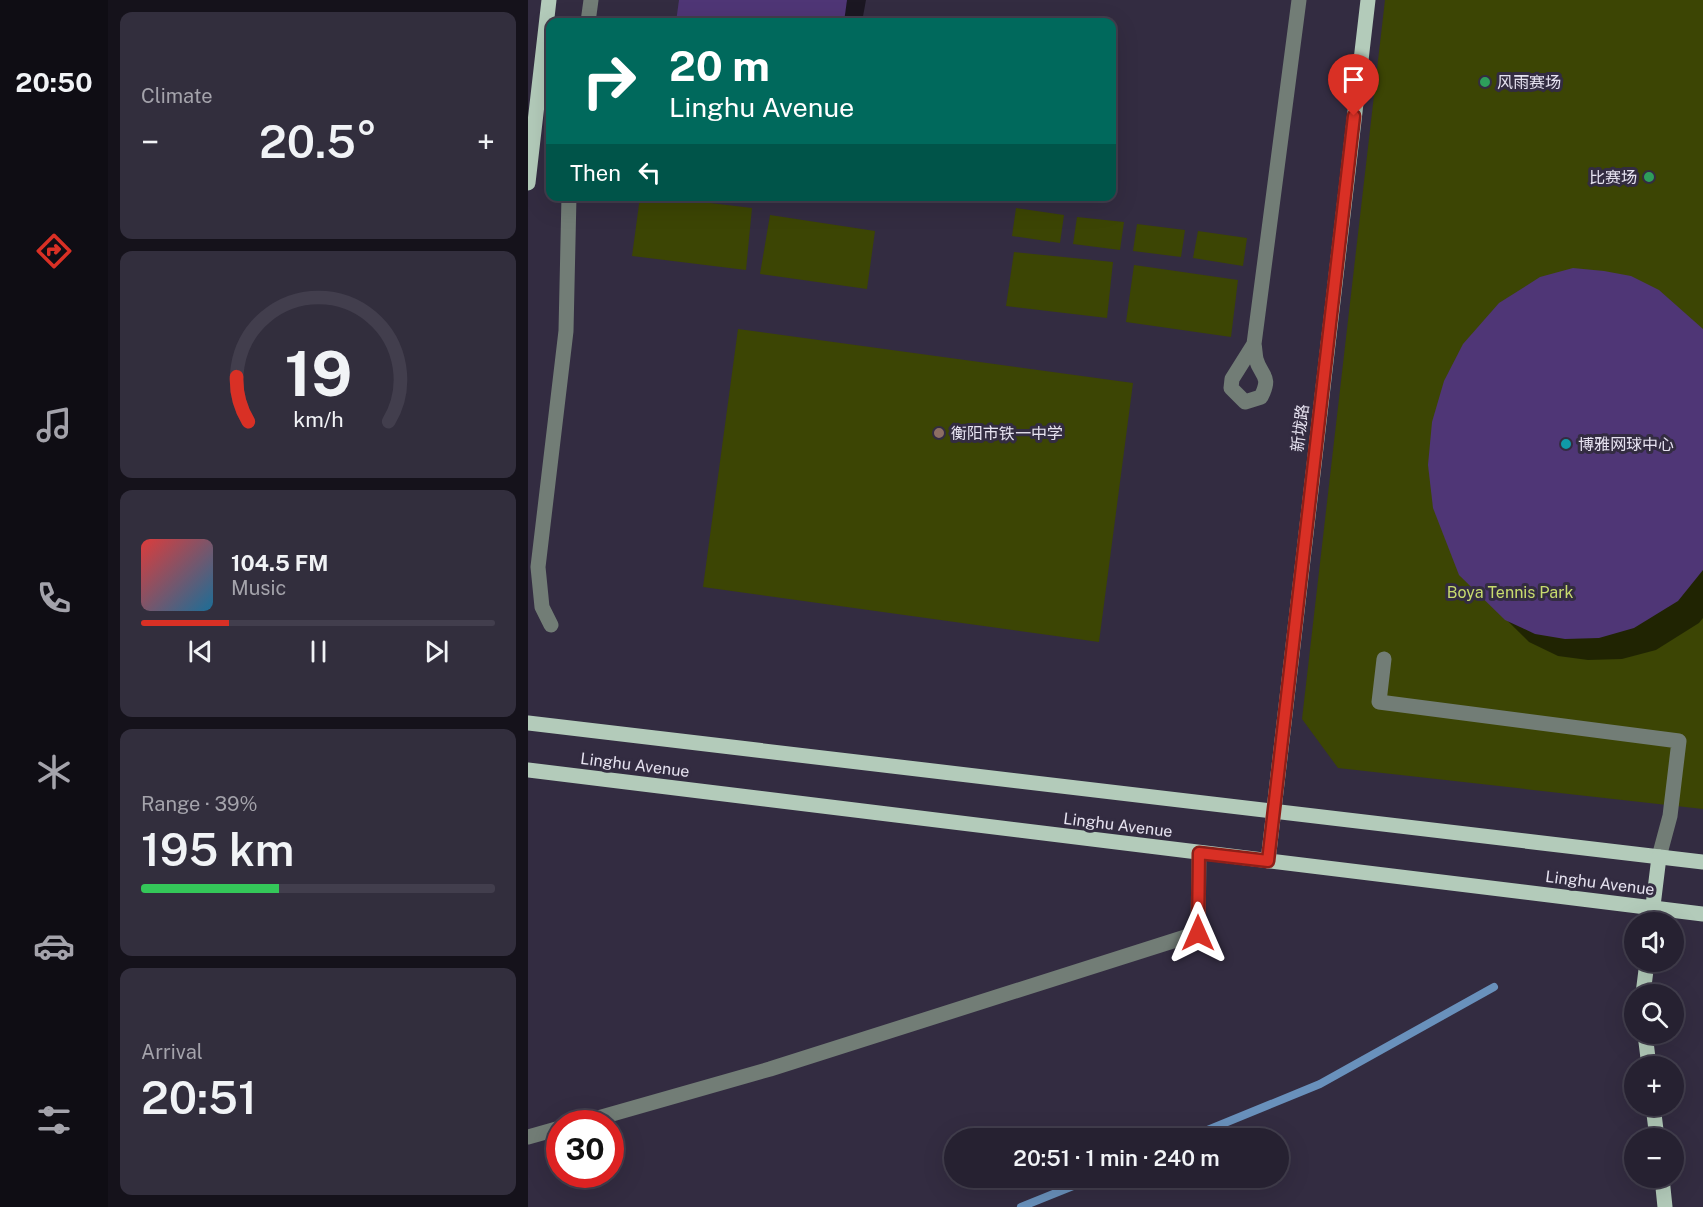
<!DOCTYPE html>
<html lang="en">
<head>
<meta charset="utf-8">
<style>
  body { margin:0; font-family:"Public Sans","Noto Sans SC",sans-serif; background:#322e3d; color:#f1f3f6; height:100vh; display:flex; flex-direction:column; font-size:22px; white-space:nowrap }
  * { box-sizing:border-box; margin:0 }
  p { font-size:20px; color:#a4a3ab }
  .icon { flex:none; width:33px; height:33px; fill:none; stroke:currentColor; stroke-width:2; stroke-linecap:round; stroke-linejoin:round }
  .map { position:relative; flex:1; overflow:hidden }
  .panel { display:flex; flex-direction:column; gap:12px; padding:12px; background:#15121b; width:420px }
  .panel>* { flex:none }
  .guide { position:absolute; left:18px; top:18px; width:570px; height:183px; border-radius:12px; box-shadow:0 6px 24px #0002,0 0 0 2px #423e4d; background:#00695c; color:#fff; overflow:hidden }
  .controls { position:absolute; left:1096px; top:912px; display:grid; gap:12px }
  .controls a { display:grid; place-items:center; width:60px; height:60px; border-radius:50%; background:#262131; box-shadow:0 6px 24px #0002,0 0 0 2px #423e4d; font-size:30px }
  .speed { position:absolute; left:18px; top:1110px; display:flex; gap:12px; font-size:30px; font-weight:700; text-align:center }
  .speed>* { display:grid; place-content:center; width:78px; height:78px; border-radius:50%; background:#262131; box-shadow:0 6px 24px #0002,0 0 0 2px #423e4d; line-height:1 }
  .speed .limit { border:9px solid #d22; background:#fff; color:#111 }
  .pin { position:absolute; display:grid; place-items:center; width:51px; height:51px; color:#fff; margin:-62px -26px; border-radius:50% 50% 50% 0; rotate:-45deg; box-shadow:0 0 6px #0007 }
  .pin .icon { rotate:45deg }
  .me { position:absolute; width:66px; margin:-33px; rotate:0deg; stroke-linejoin:round; filter:drop-shadow(0 0 4px #0008) }
  .turn { display:flex; align-items:center; gap:21px; height:126px; padding:0 24px; font-size:27px }
  .turn .icon { width:78px; height:78px; stroke-width:2.5 }
  .turn b { display:block; font-size:42px; line-height:51px }
  .then { display:flex; align-items:center; height:57px; padding:0 24px; background:#0003; gap:12px; font-size:22px }
  .big { font-size:45px; font-weight:600; line-height:1.1 }
  .panel .widget { flex:1; display:flex; flex-direction:column; justify-content:center; gap:9px; min-width:0; padding:0 21px; border-radius:12px; background:#322e3d }
  .panel .dial { align-items:center; gap:0 }
  .dial svg { height:156px; overflow:visible; fill:none; stroke:#423e4d; stroke-width:7; stroke-linecap:round; text-anchor:middle }
  .dial text { fill:#f1f3f6; stroke:none }
  .song { display:flex; align-items:center; gap:18px }
  .cover { width:72px; height:72px; border-radius:9px; background:linear-gradient(135deg,hsl(0 70% 55%),hsl(200 70% 35%)) }
  .played { height:6px; border-radius:3px; background:linear-gradient(90deg,#d93025 25%,#423e4d 25%) }
  .keys { display:flex; justify-content:space-around; direction:ltr }
  .heat { display:flex; justify-content:space-between; align-items:center; font-size:33px; direction:ltr }
  .charge { height:9px; border-radius:4px; background:linear-gradient(90deg,#34c759 39%,#423e4d 0) }
  .trip { position:absolute; left:416px; top:1128px; width:345px; height:60px; border-radius:30px; background:#262131; box-shadow:0 6px 24px #0002,0 0 0 2px #423e4d; font-weight:600; line-height:60px; text-align:center }
  main { display:flex; flex:1; min-height:0 }
  .menu { display:flex; flex-direction:column; width:108px; justify-content:space-around; align-items:center; background:#0f0d14; color:#a4a3ab }
  .menu .icon { width:42px; height:42px }
  .menu .current { color:#d93025 }
  .menu b { font-size:27px; color:#f1f3f6 }
  .map>svg:first-child { display:block }
  .green { fill:#3c4504 }
  .shadow { fill:#0007 }
  .lines { fill:none; stroke-linecap:round; stroke-linejoin:round }
  .stream { stroke:#6991bc; stroke-width:8 }
  .building { fill:#4f3676 }
  .minor { stroke:#727d76; stroke-width:15 }
  .major { stroke:#b3cbba; stroke-width:15 }
  .route-casing { stroke:#8d1f18; stroke-width:15 }
  .route { stroke:#d93025; stroke-width:10 }
  .leisure-dot { fill:#2e9e5b; stroke:#332c41; stroke-width:2 }
  .education-dot { fill:#8d6e63; stroke:#332c41; stroke-width:2 }
  .culture-dot { fill:#0f9aa8; stroke:#332c41; stroke-width:2 }
  .labels { text-anchor:middle; dominant-baseline:central; stroke-width:6; stroke-linejoin:round; paint-order:stroke }
  .poi-label { font-size:16px; fill:#e6e2f0; stroke:#332c41; text-anchor:start }
  .street-label { font-size:16px; fill:#e6e2f0; stroke:#332c41 }
  .park-label { font-size:16px; fill:#c8db6e; stroke:#332c41 }
</style>
</head>
<body>
<main>
<nav class="menu">
<b>20:50</b>
<svg class="icon current" aria-label="directions" viewBox="0 0 24 24"><path d="M12 3l9 9-9 9-9-9zM9 14v-3h6M13 9l2 2-2 2"/></svg>
<svg class="icon" aria-label="music" viewBox="0 0 24 24"><path d="M9 18V5l10-2v13"/><circle cx="6" cy="18" r="3"/><circle cx="16" cy="16" r="3"/></svg>
<svg class="icon" aria-label="phone" viewBox="0 0 24 24"><path d="M5 4h4l2 5-3 2q2 4 5 5l2-3 5 2v4C11 20 4 13 5 4z"/></svg>
<svg class="icon" aria-label="climate" viewBox="0 0 24 24"><path d="M12 3v18M4 7l16 10M4 17L20 7"/></svg>
<svg class="icon" aria-label="car" viewBox="0 0 24 24"><path d="M5 17H2v-5l4-1 3-4h7l3 4 3 1v5h-3M9 17h6M6 11h13"/><circle cx="7" cy="17" r="2"/><circle cx="17" cy="17" r="2"/></svg>
<svg class="icon" aria-label="filters" viewBox="0 0 24 24"><path d="M4 7h16M4 17h16"/><circle cx="9" cy="7" r="2"/><circle cx="15" cy="17" r="2"/></svg>
</nav>
<section class="panel">
<div class="widget"><p>Climate</p>
<div class="heat"><a>−</a><b class="big">20.5°</b><a>+</a></div>
</div>
<div class="widget dial"><svg viewBox="0 0 100 80">
<path d="M14 69A42 42 0 1 1 86 69"/>
<path d="M14 69A42 42 0 0 1 8 46" stroke="#d93025"/>
<text x="50" y="56" font-size="32" font-weight="700">19</text>
<text x="50" y="72" font-size="11">km/h</text>
</svg></div>
<div class="widget">
<div class="song"><i class="cover"></i><div><b>104.5 FM</b><p>Music</p></div></div>
<div class="played"></div>
<div class="keys"><svg class="icon" aria-label="previous" viewBox="0 0 24 24"><path d="M18 5L8 12l10 7zM5 5v14"/></svg><svg class="icon" aria-label="pause" viewBox="0 0 24 24"><path d="M8 5v14M16 5v14"/></svg><svg class="icon" aria-label="next" viewBox="0 0 24 24"><path d="M6 5l10 7-10 7zM19 5v14"/></svg></div>
</div>
<div class="widget"><p>Range · 39%</p><b class="big">195 km</b><div class="charge"></div></div>
<div class="widget"><p>Arrival</p><b class="big">20:51</b></div>
</section>
<div class="map">
<svg width="1175" height="1207" viewBox="0 0 1175 1207">
  <rect width="100%" height="100%" fill="#332c41"/>
  <g class="green">
    <polygon points="857,0 1175,0 1175,809 810,768 774,719"/>
    <polygon points="112,197 131,197 224,208 218,270 104,256"/>
    <polygon points="488,208 536,215 532,243 484,236"/>
    <polygon points="242,215 347,231 339,289 232,274"/>
    <polygon points="549,217 596,222 592,250 545,244"/>
    <polygon points="609,224 657,230 653,257 605,251"/>
    <polygon points="670,231 719,238 715,266 665,258"/>
    <polygon points="486,252 585,262 579,318 478,306"/>
    <polygon points="606,265 710,280 703,337 598,322"/>
    <polygon points="210,329 605,383 571,642 175,587"/>
  </g>
  <g class="shadow">
    <polygon points="153,0 338,0 334,22 150,22"/>
    <polygon points="1175,330 1175,618 1171,623 1128,650 1094,659 1060,660 1030,656 1001,642 932,574"/>
  </g>
  <g class="lines">
    <g class="stream">
      <polyline points="660,1138 792,1084 966,987"/>
      <polyline points="493,1207 565,1178"/>
    </g>
  </g>
  <g class="building">
    <polygon points="151,0 319,0 316,22 148,22"/>
    <polygon points="1045,268 1076,271 1103,276 1131,290 1175,329 1175,570 1150,601 1106,628 1071,638 1037,639 1007,634 977,620 931,575 905,508 900,465 904,422 916,381 935,344 971,303 1012,277"/>
  </g>
  <g class="lines">
    <g class="minor">
      <polyline points="60,22 63,0"/>
      <path d="M726,344L704,379L703,388L717,402L733,397C744,375 733,377 728,359C727,354 727,349 726,344L771,0"/>
      <polyline points="23,625 14,607 10,567 38,331 41,196"/>
      <polyline points="856,659 851,702 1151,741 1142,816 1131,857"/>
      <polyline points="49,1124 242,1069 670,933 671,853"/>
      <polyline points="0,1137 32,1128"/>
    </g>
    <g class="major">
      <polyline points="0,183 21,0"/>
      <polyline points="0,723 1175,862"/>
      <polyline points="0,770 1175,914"/>
      <polyline points="740,861 840,0"/>
      <polyline points="1123,922 1131,857"/>
      <polyline points="1115,994 1119,962"/>
      <polyline points="1117,1034 1121,1066"/>
      <polyline points="1125,1106 1129,1138"/>
      <polyline points="1134,1178 1137,1207"/>
    </g>
  </g>
  <g class="lines">
    <defs>
      <polyline id="route" points="670,933 671,853 740,861 826,116"/>
    </defs>
    <use href="#route" class="route-casing"/>
    <use href="#route" class="route"/>
  </g>
  <g class="leisure-dot">
    <circle cx="957" cy="82" r="6"/>
    <circle cx="1121" cy="177" r="6"/>
  </g>
  <circle class="education-dot" cx="411" cy="433" r="6"/>
  <circle class="culture-dot" cx="1038" cy="444" r="6"/>
  <g class="labels">
    <g class="poi-label">
      <text x="969" y="82">风雨赛场</text>
      <text x="1109" y="177" text-anchor="end">比赛场</text>
      <text x="423" y="433">衡阳市铁一中学</text>
      <text x="1050" y="444">博雅网球中心</text>
    </g>
    <g class="street-label">
      <text transform="translate(772 428) rotate(-83)">新垅路</text>
      <text transform="translate(107 765) rotate(7)">Linghu Avenue</text>
      <text transform="translate(590 825) rotate(7)">Linghu Avenue</text>
      <text transform="translate(1072 883) rotate(7)">Linghu Avenue</text>
    </g>
    <g class="park-label">
      <text x="982" y="592">Boya Tennis Park</text>
    </g>
  </g>
</svg>
<div class="controls">
<a><svg class="icon" aria-label="sound" viewBox="0 0 24 24"><path d="M4 9h4l5-4v14l-5-4H4zM17 9q2 3 0 6"/></svg></a>
<a><svg class="icon" aria-label="search" viewBox="0 0 24 24"><circle cx="10" cy="10" r="6"/><path d="M15 15l6 6"/></svg></a>
<a>+</a>
<a>−</a>
</div>
<div class="speed"><div class="limit">30</div></div>
<div class="pin" style="left:826px;top:116px;background:#d93025"><svg class="icon" aria-label="arrive" viewBox="0 0 24 24"><path d="M6 21V4h12l-3 4 3 4H6"/></svg></div>
<svg class="me" style="left:670px;top:933px" viewBox="-20 -20 40 40"><path d="M0-17L14 15 0 8-14 15z" fill="#d93025" stroke="#fff" stroke-width="4"/></svg>
<div class="trip">20:51 · 1 min · 240 m</div>
<div class="guide">
<div class="turn"><svg class="icon" aria-label="right" viewBox="0 0 24 24"><path d="M7 20v-9h11M14 6l5 5-5 5"/></svg><div><b>20 m</b>Linghu Avenue</div></div>
<div class="then">Then<svg class="icon" aria-label="left" viewBox="0 0 24 24"><path d="M17 20v-9H6M10 6l-5 5 5 5"/></svg></div>
</div>
</div>
</main>
</body>
</html>
